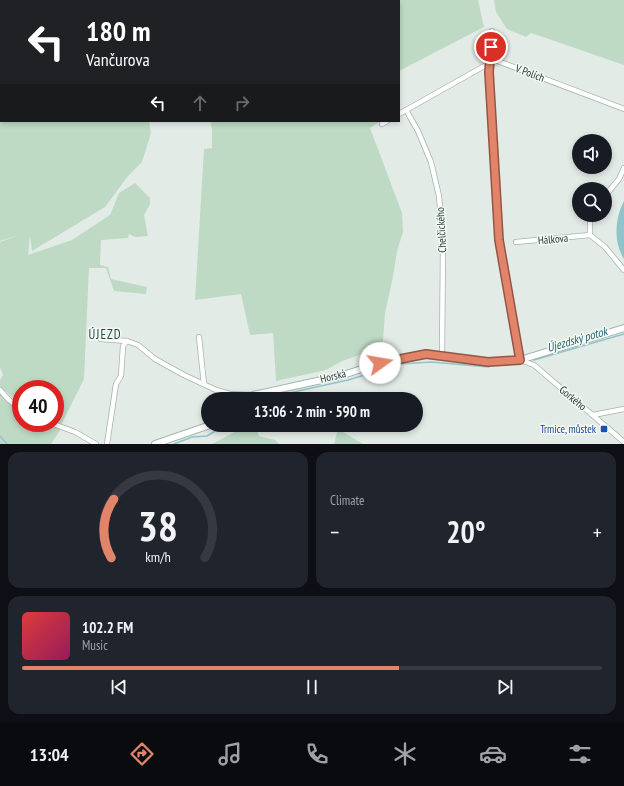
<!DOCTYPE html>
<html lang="en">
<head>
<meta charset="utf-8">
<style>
  body { margin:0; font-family:"PT Sans Narrow",sans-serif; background:#20242c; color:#f1f3f6; height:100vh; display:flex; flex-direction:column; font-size:15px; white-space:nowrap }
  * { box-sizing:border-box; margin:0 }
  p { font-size:13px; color:#9ea1a6 }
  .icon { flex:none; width:22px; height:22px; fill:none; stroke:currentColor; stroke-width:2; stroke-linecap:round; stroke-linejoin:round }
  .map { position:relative; height:444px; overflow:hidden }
  .details { display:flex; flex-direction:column; gap:8px; padding:8px; background:#0d0f14; flex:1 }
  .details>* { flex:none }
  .hud { position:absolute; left:0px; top:0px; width:400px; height:122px; box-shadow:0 2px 6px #0003; background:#202124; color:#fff; overflow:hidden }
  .tools { position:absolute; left:572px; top:134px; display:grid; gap:8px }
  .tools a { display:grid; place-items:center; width:40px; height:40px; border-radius:50%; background:#171b24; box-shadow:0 2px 6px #0003; font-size:20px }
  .speed { position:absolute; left:12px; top:380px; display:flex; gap:8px; font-size:20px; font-weight:700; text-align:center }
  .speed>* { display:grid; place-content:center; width:52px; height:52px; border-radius:50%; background:#171b24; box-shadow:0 2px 6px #0003; line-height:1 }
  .speed .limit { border:6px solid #d22; background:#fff; color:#111 }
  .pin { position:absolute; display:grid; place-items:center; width:34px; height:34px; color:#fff; margin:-17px; border:2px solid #fff; border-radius:50%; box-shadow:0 1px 4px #0007 }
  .me { position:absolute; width:44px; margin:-22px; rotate:77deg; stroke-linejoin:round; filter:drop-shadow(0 0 3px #0008) }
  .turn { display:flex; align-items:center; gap:14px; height:84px; padding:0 20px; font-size:18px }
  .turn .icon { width:52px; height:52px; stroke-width:2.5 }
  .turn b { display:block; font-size:28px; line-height:34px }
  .lanes { display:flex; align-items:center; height:38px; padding:0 20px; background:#0003; justify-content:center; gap:20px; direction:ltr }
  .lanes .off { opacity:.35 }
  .big { font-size:30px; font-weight:600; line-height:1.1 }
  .details .widget { flex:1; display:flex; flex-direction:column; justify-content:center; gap:6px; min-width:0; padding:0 14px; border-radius:12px; background:#20242c }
  .details .dial { align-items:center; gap:0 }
  .dial svg { height:104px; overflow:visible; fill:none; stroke:#363941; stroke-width:7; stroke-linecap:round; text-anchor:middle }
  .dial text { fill:#f1f3f6; stroke:none }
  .song { display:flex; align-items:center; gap:12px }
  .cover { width:48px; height:48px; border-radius:6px; background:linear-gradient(135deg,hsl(0 70% 55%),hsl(330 70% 35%)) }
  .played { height:4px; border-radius:2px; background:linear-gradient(90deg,#e2846a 65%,#363941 65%) }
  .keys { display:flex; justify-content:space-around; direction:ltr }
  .heat { display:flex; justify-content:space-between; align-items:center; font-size:22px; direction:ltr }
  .details .tiles { flex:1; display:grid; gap:8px; grid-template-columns:1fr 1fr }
  .widget:last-child { grid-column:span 2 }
  .trip { position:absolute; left:201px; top:392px; width:222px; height:40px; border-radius:20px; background:#171b24; box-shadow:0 2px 6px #0003; font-weight:600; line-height:40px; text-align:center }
  .dock { display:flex; height:64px; justify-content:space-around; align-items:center; background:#090b0e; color:#9ea1a6 }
  .dock .icon { width:28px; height:28px }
  .dock .current { color:#e2846a }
  .dock b { font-size:18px; color:#f1f3f6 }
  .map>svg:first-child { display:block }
  .green { fill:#bedac5 }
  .water { fill:#91c3ca }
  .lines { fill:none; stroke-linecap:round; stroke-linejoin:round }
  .stream { stroke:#91c3ca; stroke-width:1.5 }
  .street-casing { stroke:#a6b3ae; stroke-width:6 }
  .secondary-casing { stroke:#a3b6ae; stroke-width:8 }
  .street { stroke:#fff; stroke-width:4.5 }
  .secondary { stroke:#fff; stroke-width:6 }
  .route-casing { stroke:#935645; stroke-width:10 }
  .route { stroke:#e2846a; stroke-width:7 }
  .transit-dot { fill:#1a4fb4; stroke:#f3f8f5; stroke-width:1.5 }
  .labels { text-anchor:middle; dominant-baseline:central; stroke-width:3; stroke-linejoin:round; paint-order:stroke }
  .street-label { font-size:11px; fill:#253b34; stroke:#f3f8f5 }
  .transit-label { font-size:11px; fill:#164399; stroke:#f3f8f5; text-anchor:end }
  .water-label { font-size:12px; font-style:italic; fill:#256670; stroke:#f3f8f5 }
  .quarter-label { font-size:13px; letter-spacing:1px; fill:#234a40; stroke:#f3f8f5 }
</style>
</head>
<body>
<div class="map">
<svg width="624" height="444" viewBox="0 0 624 444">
  <rect width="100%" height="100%" fill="#e3ebe7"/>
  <g class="green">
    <polygon points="0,0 175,0 1,1 1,121 149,121 151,133 142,162 128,176 105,207 32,251 30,235 28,255 72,240 110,215 119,193 135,183 150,198 150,204 144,215 148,236 135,237 129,234 128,238 101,240 100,265 108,267 111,279 147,287 146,294 114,291 106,268 89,268 84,379 61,425 55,422 55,389 21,389 21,404 0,387 0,380 3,375 0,367 0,242 19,235 0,241"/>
    <polygon points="179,0 478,0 484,27 399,71 399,1"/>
    <polygon points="494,0 624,0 624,65 543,37 531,33 526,37 507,29 496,12"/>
    <polygon points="210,121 379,121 379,122 370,128 402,213 403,232 397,251 393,277 385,313 383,341 365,353 342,361 326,370 276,381 273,333 250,335 241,294 195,300 204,149 212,148 212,129"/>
    <polygon points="0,391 11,404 21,411 21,423 47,423 61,429 51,444 0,444"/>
    <polygon points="248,425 256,425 259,436 275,440 279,444 212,444"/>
    <polygon points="338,429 363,444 334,444"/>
  </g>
  <path class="water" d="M624,201V259C613,242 615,218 624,201Z"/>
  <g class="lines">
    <g class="stream">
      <polyline points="534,360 624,334"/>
      <polyline points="262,399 348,380 401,364 431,362 489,367"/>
      <polyline points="0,436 7,444"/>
      <polyline points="174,444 192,437 207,436 225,425"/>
    </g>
    <defs>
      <g id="street">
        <polyline points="492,31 489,72 499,240 520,360 534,365 624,442"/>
        <polyline points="406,110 418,131 431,162 439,196 443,244 442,356"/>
        <polyline points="399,114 495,60 624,109"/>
        <polyline points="382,124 387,121"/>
        <polyline points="605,196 619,179 624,168"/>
        <polyline points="590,215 590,235 605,247 624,270"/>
        <polyline points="516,242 590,235"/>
        <polyline points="199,337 204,384"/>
        <polyline points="101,339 127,341 138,345 155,359 184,375 216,390 230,394 253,395"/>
        <polyline points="0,390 9,400 21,409"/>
        <polyline points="593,415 624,409"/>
        <polyline points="51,423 75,432 96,444"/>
        <polyline points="107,444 116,384 121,376 123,346 127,341"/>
      </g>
      <g id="secondary">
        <polyline points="246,399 253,395 340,376 380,363 426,354 488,362 520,360 624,328"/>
        <polyline points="155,444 210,425"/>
      </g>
    </defs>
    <use href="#street" class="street-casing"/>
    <use href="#secondary" class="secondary-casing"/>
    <use href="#street" class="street"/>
    <use href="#secondary" class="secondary"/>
  </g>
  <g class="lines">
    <defs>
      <polyline id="route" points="380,363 426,354 488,362 520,360 499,240 489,72 491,47"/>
    </defs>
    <use href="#route" class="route-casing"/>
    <use href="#route" class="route"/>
  </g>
  <rect class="transit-dot" x="600" y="425" width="8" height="8" rx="2"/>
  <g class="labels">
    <g class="street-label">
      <text transform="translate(530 73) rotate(20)">V Polích</text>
      <text transform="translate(441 230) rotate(-93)">Chelčického</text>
      <text transform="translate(553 239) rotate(-5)">Hálkova</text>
      <text transform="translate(333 376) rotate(-14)">Horská</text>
      <text transform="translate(573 398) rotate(40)">Gorkého</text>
    </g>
    <g class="transit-label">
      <text x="596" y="429">Trmice, můstek</text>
    </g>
    <g class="water-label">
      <text transform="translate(577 339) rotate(-16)">Újezdský potok</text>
    </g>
    <g class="quarter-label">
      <text x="105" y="334">ÚJEZD</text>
    </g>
  </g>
</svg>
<div class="tools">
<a><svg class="icon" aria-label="sound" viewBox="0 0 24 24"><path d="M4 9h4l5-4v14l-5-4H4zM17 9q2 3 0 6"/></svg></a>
<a><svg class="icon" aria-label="search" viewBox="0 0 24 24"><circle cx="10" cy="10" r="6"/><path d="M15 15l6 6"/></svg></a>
</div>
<div class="speed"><div class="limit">40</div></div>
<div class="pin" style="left:491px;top:47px;background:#d93025"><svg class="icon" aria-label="arrive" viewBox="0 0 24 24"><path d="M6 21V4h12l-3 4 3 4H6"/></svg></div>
<svg class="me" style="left:380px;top:363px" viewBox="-20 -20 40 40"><circle r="19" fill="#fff"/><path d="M0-13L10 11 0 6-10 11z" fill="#e2846a"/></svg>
<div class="trip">13:06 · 2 min · 590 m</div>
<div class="hud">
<div class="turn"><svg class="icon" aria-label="left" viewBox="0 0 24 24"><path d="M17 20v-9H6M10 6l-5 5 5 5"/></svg><div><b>180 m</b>Vančurova</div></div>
<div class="lanes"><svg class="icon" aria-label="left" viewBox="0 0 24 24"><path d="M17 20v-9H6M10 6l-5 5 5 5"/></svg><svg class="icon off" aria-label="ahead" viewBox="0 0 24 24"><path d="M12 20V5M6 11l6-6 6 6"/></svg><svg class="icon off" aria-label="right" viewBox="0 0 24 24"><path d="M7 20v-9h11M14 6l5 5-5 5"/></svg></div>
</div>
</div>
<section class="details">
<div class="tiles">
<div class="widget dial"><svg viewBox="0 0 100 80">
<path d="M14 69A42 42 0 1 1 86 69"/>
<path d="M14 69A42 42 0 0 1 16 24" stroke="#e2846a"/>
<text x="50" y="56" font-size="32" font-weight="700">38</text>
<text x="50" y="72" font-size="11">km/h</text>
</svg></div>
<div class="widget"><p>Climate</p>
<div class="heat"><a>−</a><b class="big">20°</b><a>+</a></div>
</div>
<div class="widget">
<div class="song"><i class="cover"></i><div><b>102.2 FM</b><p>Music</p></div></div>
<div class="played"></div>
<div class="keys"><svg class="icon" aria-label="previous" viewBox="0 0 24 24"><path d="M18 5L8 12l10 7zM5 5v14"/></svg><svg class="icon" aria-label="pause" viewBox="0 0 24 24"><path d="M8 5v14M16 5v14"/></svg><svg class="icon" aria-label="next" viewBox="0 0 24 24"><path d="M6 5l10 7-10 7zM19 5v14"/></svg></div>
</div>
</div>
</section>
<nav class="dock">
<b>13:04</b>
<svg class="icon current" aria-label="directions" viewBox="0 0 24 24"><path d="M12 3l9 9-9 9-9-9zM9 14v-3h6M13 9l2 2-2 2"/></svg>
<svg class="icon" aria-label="music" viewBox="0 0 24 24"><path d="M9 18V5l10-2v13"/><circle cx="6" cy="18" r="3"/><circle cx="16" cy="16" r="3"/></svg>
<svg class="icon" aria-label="phone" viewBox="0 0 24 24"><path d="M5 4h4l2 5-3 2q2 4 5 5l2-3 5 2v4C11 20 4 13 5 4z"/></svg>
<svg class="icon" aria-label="climate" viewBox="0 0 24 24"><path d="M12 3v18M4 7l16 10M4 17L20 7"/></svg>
<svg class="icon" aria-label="car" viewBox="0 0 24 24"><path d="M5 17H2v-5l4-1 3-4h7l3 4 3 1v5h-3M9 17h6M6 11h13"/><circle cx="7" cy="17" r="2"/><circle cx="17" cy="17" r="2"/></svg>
<svg class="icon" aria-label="filters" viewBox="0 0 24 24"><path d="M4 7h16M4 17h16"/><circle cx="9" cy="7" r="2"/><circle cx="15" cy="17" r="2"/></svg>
</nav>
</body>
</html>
